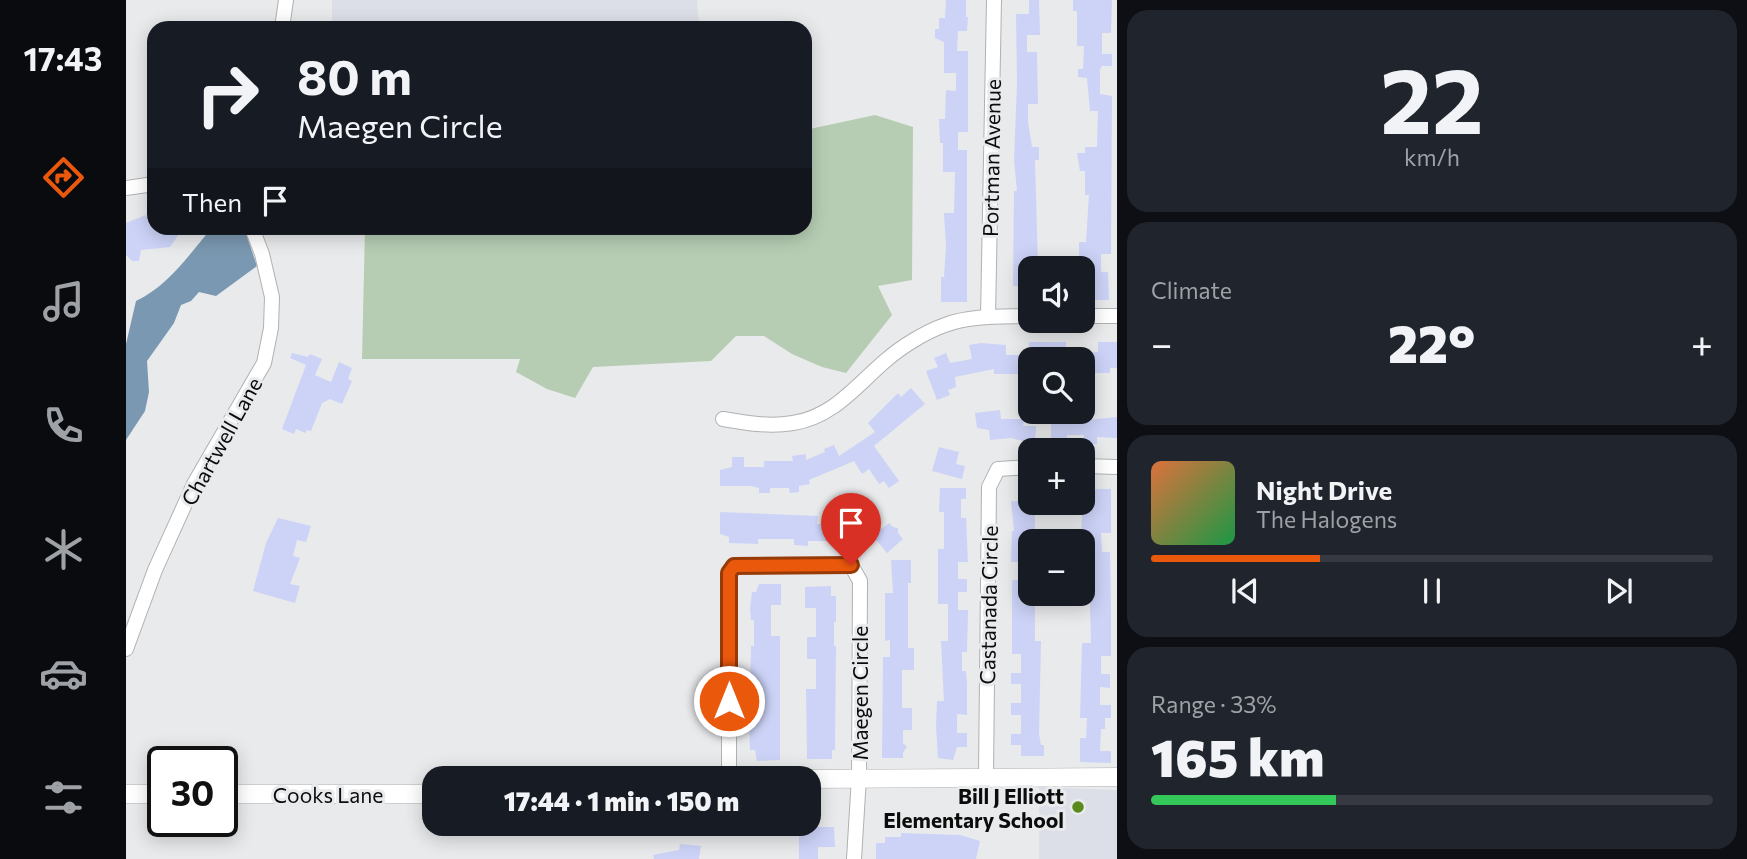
<!DOCTYPE html>
<html lang="en">
<head>
<meta charset="utf-8">
<style>
  body { margin:0; font-family:Commissioner,sans-serif; background:#20242c; color:#f1f3f6; height:100vh; display:flex; flex-direction:column; font-size:26px; white-space:nowrap }
  * { box-sizing:border-box; margin:0 }
  p { font-size:23px; color:#9ea1a6 }
  .icon { flex:none; width:38px; height:38px; fill:none; stroke:currentColor; stroke-width:2; stroke-linecap:round; stroke-linejoin:round }
  .map { position:relative; flex:1; overflow:hidden }
  .details { display:flex; flex-direction:column; gap:10px; padding:10px; background:#0d0f14; width:630px }
  .details>* { flex:none }
  .guide { position:absolute; left:21px; top:21px; width:665px; height:214px; border-radius:21px; box-shadow:0 4px 18px #0003; background:#171b24; color:#f1f3f6; overflow:hidden }
  .buttons { position:absolute; left:892px; top:256px; display:grid; gap:14px }
  .buttons a { display:grid; place-items:center; width:77px; height:77px; border-radius:14px; background:#171b24; box-shadow:0 4px 18px #0003; font-size:35px }
  .speed { position:absolute; left:21px; top:746px; display:flex; gap:14px; font-size:35px; font-weight:700; text-align:center }
  .speed>* { display:grid; place-content:center; width:91px; height:91px; border-radius:50%; background:#171b24; box-shadow:0 4px 18px #0003; line-height:1 }
  .speed .limit { border:4px solid #111; border-radius:10px; background:#fff; color:#111 }
  .pin { position:absolute; display:grid; place-items:center; width:60px; height:60px; color:#fff; margin:-72px -30px; border-radius:50% 50% 50% 0; rotate:-45deg; box-shadow:0 0 7px #0007 }
  .pin .icon { rotate:45deg }
  .me { position:absolute; width:77px; margin:-38px; rotate:0deg; stroke-linejoin:round; filter:drop-shadow(0 0 5px #0008) }
  .turn { display:flex; align-items:center; gap:24px; height:147px; padding:0 35px; font-size:32px }
  .turn .icon { width:91px; height:91px; stroke-width:2.5 }
  .turn b { display:block; font-size:49px; line-height:60px }
  .then { display:flex; align-items:center; height:66px; padding:0 35px; background:#0003; gap:14px; font-size:26px }
  .big { font-size:52px; font-weight:800; line-height:1.1 }
  .details .tile { flex:1; display:flex; flex-direction:column; justify-content:center; gap:10px; min-width:0; padding:0 24px; border-radius:21px; background:#20242c }
  .details .dial { align-items:center; gap:0 }
  .dial b { font-size:91px; line-height:1 }
  .song { display:flex; align-items:center; gap:21px }
  .cover { width:84px; height:84px; border-radius:10px; background:linear-gradient(135deg,hsl(20 70% 55%),hsl(140 70% 35%)) }
  .played { height:7px; border-radius:4px; background:linear-gradient(90deg,#ea580c 30%,#363941 30%) }
  .keys { display:flex; justify-content:space-around; direction:ltr }
  .heat { display:flex; justify-content:space-between; align-items:center; font-size:38px; direction:ltr }
  .charge { height:10px; border-radius:5px; background:linear-gradient(90deg,#34c759 33%,#363941 0) }
  .trip { position:absolute; left:296px; top:766px; width:399px; height:70px; border-radius:21px; background:#171b24; box-shadow:0 4px 18px #0003; font-weight:800; line-height:70px; text-align:center }
  main { display:flex; flex:1; min-height:0 }
  .menu { display:flex; flex-direction:column; width:126px; justify-content:space-around; align-items:center; background:#090b0e; color:#9ea1a6 }
  .menu .icon { width:49px; height:49px }
  .menu .on { color:#ea580c }
  .menu b { font-size:32px; color:#f1f3f6 }
  .map>svg:first-child { display:block }
  .built { fill:#dddfe8 }
  .green { fill:#b6cdb3 }
  .water { fill:#7a98b1 }
  .building { fill:#ccd3f7 }
  .lines { fill:none; stroke-linecap:round; stroke-linejoin:round }
  .minor-casing { stroke:#b0b1b3; stroke-width:16 }
  .major-casing { stroke:#b0b1b3; stroke-width:19 }
  .minor { stroke:#fff; stroke-width:14 }
  .major { stroke:#fff; stroke-width:18 }
  .route-casing { stroke:#983908; stroke-width:18 }
  .route { stroke:#ea580c; stroke-width:12 }
  .poi-dot { fill:#5a8a1d; stroke:#e9eaec; stroke-width:2.5 }
  .labels { text-anchor:middle; dominant-baseline:central; stroke-width:6; stroke-linejoin:round; paint-order:stroke }
  .street-label { font-size:21px; fill:#0b0c0c; stroke:#e9eaec }
  .poi-label { font-size:21px; font-weight:bold; fill:#0b0c0c; stroke:#e9eaec; text-anchor:end }
</style>
</head>
<body>
<main>
<nav class="menu">
<b>17:43</b>
<svg class="icon on" aria-label="directions" viewBox="0 0 24 24"><path d="M12 3l9 9-9 9-9-9zM9 14v-3h6M13 9l2 2-2 2"/></svg>
<svg class="icon" aria-label="music" viewBox="0 0 24 24"><path d="M9 18V5l10-2v13"/><circle cx="6" cy="18" r="3"/><circle cx="16" cy="16" r="3"/></svg>
<svg class="icon" aria-label="phone" viewBox="0 0 24 24"><path d="M5 4h4l2 5-3 2q2 4 5 5l2-3 5 2v4C11 20 4 13 5 4z"/></svg>
<svg class="icon" aria-label="climate" viewBox="0 0 24 24"><path d="M12 3v18M4 7l16 10M4 17L20 7"/></svg>
<svg class="icon" aria-label="car" viewBox="0 0 24 24"><path d="M5 17H2v-5l4-1 3-4h7l3 4 3 1v5h-3M9 17h6M6 11h13"/><circle cx="7" cy="17" r="2"/><circle cx="17" cy="17" r="2"/></svg>
<svg class="icon" aria-label="filters" viewBox="0 0 24 24"><path d="M4 7h16M4 17h16"/><circle cx="9" cy="7" r="2"/><circle cx="15" cy="17" r="2"/></svg>
</nav>
<div class="map">
<svg width="991" height="859" viewBox="0 0 991 859">
  <rect width="100%" height="100%" fill="#e9eaec"/>
  <g class="built">
    <polygon points="206,0 571,0 573,28 206,28"/>
    <polygon points="913,787 991,790 991,859 913,859"/>
  </g>
  <polygon class="green" points="749,115 787,127 786,280 752,286 766,315 720,373 696,367 666,354 638,336 610,336 585,361 467,367 449,398 421,389 390,372 394,359 236,359 239,228 679,228 679,130"/>
  <path class="water" d="M90,228H118L131,266L90,296L73,292L65,301L55,305L48,323L21,361L23,392L19,411L0,440V344L10,301C42,286 62,256 84,230Z"/>
  <g class="building">
    <polygon points="820,0 840,0 840,17 842,17 841,31 832,31 831,51 842,51 842,132 832,132 832,150 841,150 841,302 815,302 815,277 818,277 820,246 818,213 828,213 829,172 817,172 817,143 814,143 813,119 819,119 820,90 830,91 830,73 818,73 818,42 809,38 809,29 813,29 813,18 819,18"/>
    <polygon points="903,0 913,0 914,35 901,35 901,52 911,52 912,104 902,104 902,122 906,147 913,147 913,160 909,160 912,264 905,264 905,287 887,286 888,191 891,191 888,160 891,84 890,14 903,14"/>
    <polygon points="947,0 986,0 985,33 976,33 976,54 986,54 986,66 976,66 974,70 974,94 986,96 985,254 975,254 975,272 982,272 983,300 967,300 967,287 960,287 960,266 953,266 953,242 960,242 963,195 959,195 959,171 954,171 951,153 959,153 959,147 971,147 972,111 964,111 961,78 952,77 952,69 957,69 958,46 951,46 951,11 947,11"/>
    <polygon points="20,215 21,217 28,216 28,228 57,228 44,247 15,250 13,261 6,261 0,255 0,223"/>
    <polygon points="903,342 940,342 940,348 954,348 954,359 905,359 905,368 892,368 892,374 868,374 868,369 829,377 830,387 822,390 824,395 811,400 800,371 812,367 808,358 820,353 824,363 846,359 843,345 855,343 880,345 880,355 903,355"/>
    <polygon points="972,342 991,342 991,368 984,368 984,373 959,373 959,352 972,352"/>
    <polygon points="166,353 182,357 184,354 196,359 189,375 205,382 213,362 226,368 222,379 226,381 216,404 204,399 196,403 185,431 181,430 179,433 170,429 168,434 156,429 180,365 164,358"/>
    <polygon points="785,388 799,404 748,446 773,481 763,488 758,481 753,484 743,469 736,474 728,461 683,480 684,484 673,486 673,492 664,493 663,488 644,488 644,493 633,493 633,488 625,486 594,486 594,470 606,467 606,457 618,457 618,467 638,467 638,461 667,461 666,456 680,454 680,460 699,452 698,449 708,445 713,456 749,432 742,423 772,393 775,397"/>
    <polygon points="874,410 875,419 898,419 897,426 910,426 909,444 897,444 897,441 885,438 864,440 863,430 851,428 849,413"/>
    <polygon points="925,414 961,416 961,420 991,417 991,438 971,437 971,444 958,444 958,435 941,435 941,444 925,444"/>
    <polygon points="813,447 833,452 830,464 839,466 836,479 806,471"/>
    <polygon points="814,488 840,488 840,499 835,499 835,518 840,518 842,562 832,562 832,579 841,579 841,592 832,592 832,610 842,610 841,652 836,652 836,671 840,671 841,683 841,715 831,714 831,733 841,733 841,747 831,747 827,760 812,758 810,727 811,701 818,701 815,641 822,641 822,604 812,604 812,549 818,549 818,512 813,512"/>
    <polygon points="957,489 985,489 985,533 975,533 976,552 984,552 985,612 985,656 975,656 975,674 984,674 984,688 974,687 974,705 985,705 985,718 979,718 979,729 975,729 974,751 985,751 985,763 954,762 954,738 960,738 961,718 954,718 956,643 965,643 964,603 961,603 962,546 957,546 957,541 955,541"/>
    <polygon points="885,501 915,502 915,513 909,513 909,536 905,536 905,593 909,593 909,641 915,641 913,734 915,745 918,745 918,756 895,756 895,745 885,745 885,734 895,734 895,715 885,715 885,703 895,703 895,684 885,684 885,673 895,673 895,654 886,654 886,580 896,580 896,562 885,562 886,531 888,531"/>
    <polygon points="594,512 692,516 691,524 721,524 721,514 743,515 743,532 733,519 733,535 717,534 717,541 682,541 682,546 668,545 668,539 632,539 632,544 603,543 603,537 594,534"/>
    <polygon points="152,518 185,526 180,542 171,540 167,556 174,558 164,584 174,586 169,603 127,591 140,543"/>
    <polygon points="763,523 767,527 772,528 772,533 777,539 761,553 747,536"/>
    <polygon points="765,560 785,560 785,583 782,583 782,648 788,648 788,670 776,670 776,708 786,708 786,730 777,730 777,743 781,747 777,752 777,758 756,758 757,657 764,657 764,640 759,641 759,593 767,593"/>
    <polygon points="633,584 655,584 655,605 645,605 645,636 654,636 654,760 631,761 629,750 624,750 623,723 631,723 631,705 629,705 629,699 624,699 625,646 628,646 628,620 625,620 624,609 626,592 630,592"/>
    <polygon points="705,586 705,596 710,596 710,622 708,622 708,646 710,646 709,750 706,750 706,759 681,759 680,689 690,689 690,659 681,659 681,637 690,637 690,608 679,608 679,587"/>
    <polygon points="679,827 708,827 709,847 692,847 692,859 673,859 673,832 679,832"/>
    <polygon points="775,833 834,835 854,841 850,859 750,859 750,843 759,843 759,837 775,837"/>
    <polygon points="554,844 575,846 573,859 528,859 527,855 553,850"/>
  </g>
  <g class="lines">
    <defs>
      <g id="minor">
        <polyline points="156,28 160,0"/>
        <polyline points="0,188 28,184"/>
        <polyline points="957,316 991,316"/>
        <polyline points="862,317 868,0"/>
        <path d="M597,419C620,423 643,427 667,423C707,417 730,386 759,361C775,347 799,332 819,325C846,315 877,317 905,316"/>
        <polyline points="957,466 991,467"/>
        <polyline points="0,649 29,570 68,484 138,363 145,328 146,297 136,254 126,228"/>
        <polyline points="860,776 863,487 872,469 905,467"/>
        <polyline points="603,779 603,573 608,566 725,565 734,581 733,777 728,859"/>
      </g>
      <g id="major">
        <polyline points="682,779 991,777"/>
        <polyline points="0,794 37,794"/>
        <polyline points="96,794 308,794"/>
      </g>
    </defs>
    <use href="#minor" class="minor-casing"/>
    <use href="#major" class="major-casing"/>
    <use href="#minor" class="minor"/>
    <use href="#major" class="major"/>
  </g>
  <g class="lines">
    <defs>
      <polyline id="route" points="603,701 603,573 608,566 725,565"/>
    </defs>
    <use href="#route" class="route-casing"/>
    <use href="#route" class="route"/>
  </g>
  <circle class="poi-dot" cx="952" cy="807" r="7"/>
  <g class="labels">
    <g class="street-label">
      <text transform="translate(865 158) rotate(-89)">Portman Avenue</text>
      <text transform="translate(95 441) rotate(-61)">Chartwell Lane</text>
      <text transform="translate(862 605) rotate(-89)">Castanada Circle</text>
      <text transform="translate(733 693) rotate(-90)">Maegen Circle</text>
      <text x="202" y="794">Cooks Lane</text>
    </g>
    <g class="poi-label">
      <text x="938" y="795">Bill J Elliott<tspan x="938" dy="24">Elementary School</tspan></text>
    </g>
  </g>
</svg>
<div class="buttons">
<a><svg class="icon" aria-label="sound" viewBox="0 0 24 24"><path d="M4 9h4l5-4v14l-5-4H4zM17 9q2 3 0 6"/></svg></a>
<a><svg class="icon" aria-label="search" viewBox="0 0 24 24"><circle cx="10" cy="10" r="6"/><path d="M15 15l6 6"/></svg></a>
<a>+</a>
<a>−</a>
</div>
<div class="speed"><div class="limit">30</div></div>
<div class="pin" style="left:725px;top:565px;background:#d93025"><svg class="icon" aria-label="arrive" viewBox="0 0 24 24"><path d="M6 21V4h12l-3 4 3 4H6"/></svg></div>
<svg class="me" style="left:603px;top:701px" viewBox="-20 -20 40 40"><circle r="17" fill="#ea580c" stroke="#fff" stroke-width="3"/><path d="M0-11L8 9 0 5-8 9z" fill="#fff"/></svg>
<div class="trip">17:44 · 1 min · 150 m</div>
<div class="guide">
<div class="turn"><svg class="icon" aria-label="right" viewBox="0 0 24 24"><path d="M7 20v-9h11M14 6l5 5-5 5"/></svg><div><b>80 m</b>Maegen Circle</div></div>
<div class="then">Then<svg class="icon" aria-label="arrive" viewBox="0 0 24 24"><path d="M6 21V4h12l-3 4 3 4H6"/></svg></div>
</div>
</div>
<section class="details">
<div class="tile dial"><b>22</b><p>km/h</p></div>
<div class="tile"><p>Climate</p>
<div class="heat"><a>−</a><b class="big">22°</b><a>+</a></div>
</div>
<div class="tile">
<div class="song"><i class="cover"></i><div><b>Night Drive</b><p>The Halogens</p></div></div>
<div class="played"></div>
<div class="keys"><svg class="icon" aria-label="previous" viewBox="0 0 24 24"><path d="M18 5L8 12l10 7zM5 5v14"/></svg><svg class="icon" aria-label="pause" viewBox="0 0 24 24"><path d="M8 5v14M16 5v14"/></svg><svg class="icon" aria-label="next" viewBox="0 0 24 24"><path d="M6 5l10 7-10 7zM19 5v14"/></svg></div>
</div>
<div class="tile"><p>Range · 33%</p><b class="big">165 km</b><div class="charge"></div></div>
</section>
</main>
</body>
</html>
